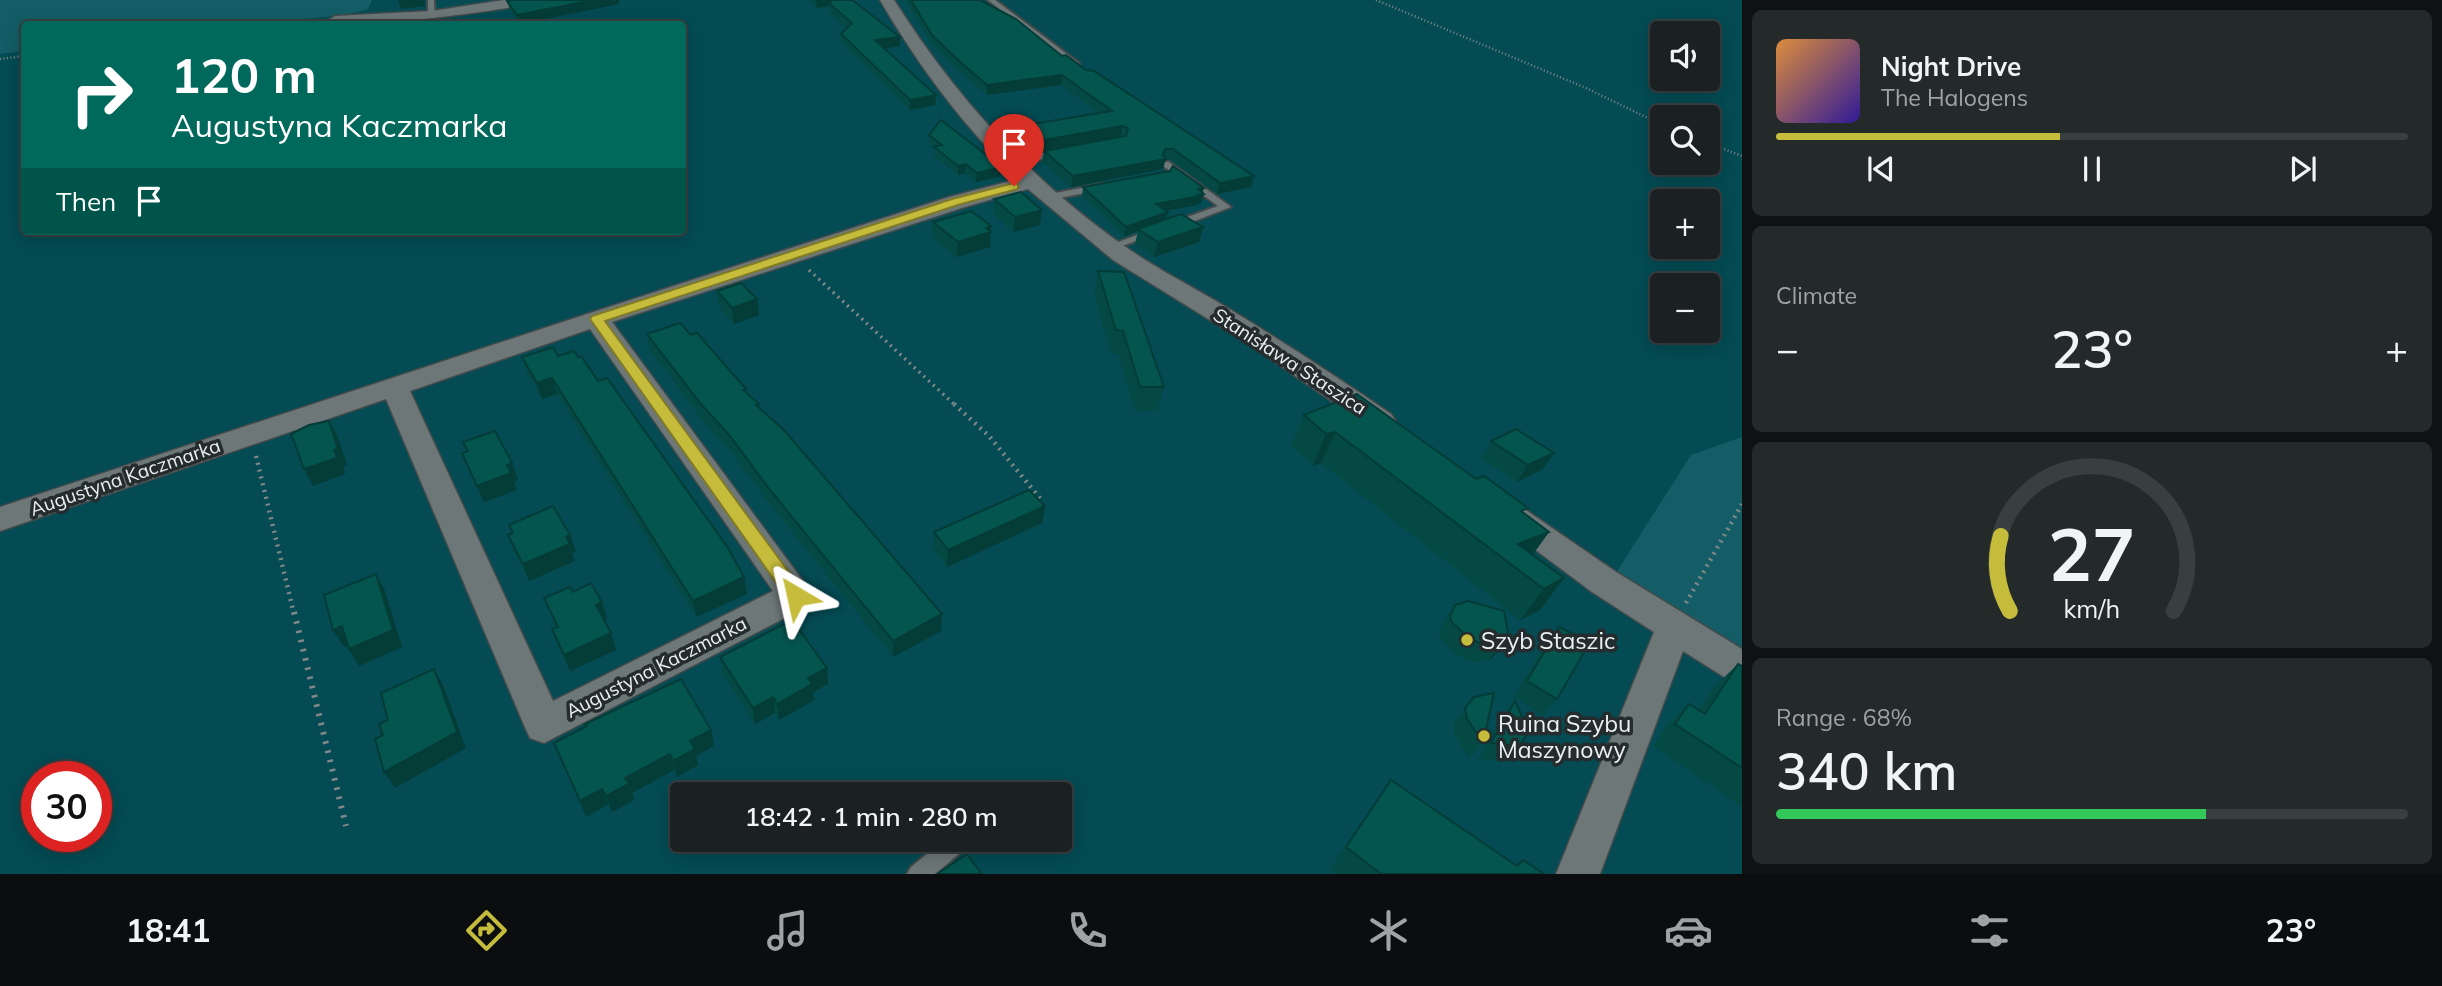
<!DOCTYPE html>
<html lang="en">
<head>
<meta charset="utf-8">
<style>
  body { margin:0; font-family:Mulish,sans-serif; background:#24292a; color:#f1f3f6; height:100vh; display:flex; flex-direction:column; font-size:26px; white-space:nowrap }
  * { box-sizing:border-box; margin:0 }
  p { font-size:23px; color:#a0a3a5 }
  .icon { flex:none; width:38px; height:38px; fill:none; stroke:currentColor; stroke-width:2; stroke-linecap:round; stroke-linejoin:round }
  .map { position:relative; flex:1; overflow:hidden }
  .details { display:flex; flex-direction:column; gap:10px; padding:10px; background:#0f1213; width:700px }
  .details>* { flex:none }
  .top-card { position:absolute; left:21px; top:21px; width:665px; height:214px; border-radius:7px; box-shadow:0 4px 18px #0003,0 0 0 2px #393e40; background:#00695c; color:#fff; overflow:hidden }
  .controls { position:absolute; left:1650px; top:21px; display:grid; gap:14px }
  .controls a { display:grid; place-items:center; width:70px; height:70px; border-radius:7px; background:#1b2122; box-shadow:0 4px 18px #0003,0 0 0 2px #393e40; font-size:35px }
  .speed { position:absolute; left:21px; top:761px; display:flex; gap:14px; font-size:35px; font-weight:700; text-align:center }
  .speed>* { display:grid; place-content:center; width:91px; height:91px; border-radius:50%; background:#1b2122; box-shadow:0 4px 18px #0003,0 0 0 2px #393e40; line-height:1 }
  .speed .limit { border:10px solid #d22; background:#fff; color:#111 }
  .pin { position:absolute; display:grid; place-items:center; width:60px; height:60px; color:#fff; margin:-72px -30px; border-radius:50% 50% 50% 0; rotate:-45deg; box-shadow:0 0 7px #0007 }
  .pin .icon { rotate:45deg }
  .me { position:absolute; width:77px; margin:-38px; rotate:324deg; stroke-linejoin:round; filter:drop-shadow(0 0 5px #0008) }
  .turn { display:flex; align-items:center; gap:24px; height:147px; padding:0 35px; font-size:32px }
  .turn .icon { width:91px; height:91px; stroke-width:2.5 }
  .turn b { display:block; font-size:49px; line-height:60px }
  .then { display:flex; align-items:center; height:66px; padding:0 35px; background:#0003; gap:14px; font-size:26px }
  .big { font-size:52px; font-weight:600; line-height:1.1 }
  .details .tile { flex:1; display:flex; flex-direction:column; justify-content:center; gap:10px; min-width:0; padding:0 24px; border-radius:10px; background:#24292a }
  .details .dial { align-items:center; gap:0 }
  .dial svg { height:182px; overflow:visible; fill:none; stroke:#393e40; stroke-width:7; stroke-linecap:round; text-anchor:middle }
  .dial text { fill:#f1f3f6; stroke:none }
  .song { display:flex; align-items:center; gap:21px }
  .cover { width:84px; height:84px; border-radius:10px; background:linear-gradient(135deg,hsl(30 70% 55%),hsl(250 70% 35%)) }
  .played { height:7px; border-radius:4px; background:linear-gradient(90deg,#c6bc3c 45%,#393e40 45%) }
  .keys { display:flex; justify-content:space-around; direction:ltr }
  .heat { display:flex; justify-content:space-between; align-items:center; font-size:38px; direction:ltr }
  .charge { height:10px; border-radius:5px; background:linear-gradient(90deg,#34c759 68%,#393e40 0) }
  .trip { position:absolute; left:670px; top:782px; width:402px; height:70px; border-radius:7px; background:#1b2122; box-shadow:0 4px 18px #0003,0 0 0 2px #393e40; font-weight:600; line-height:70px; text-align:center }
  .menu { display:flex; height:112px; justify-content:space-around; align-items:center; background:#0b0d0e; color:#a0a3a5 }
  .menu .icon { width:49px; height:49px }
  .menu .active { color:#c6bc3c }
  .menu b { font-size:32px; color:#f1f3f6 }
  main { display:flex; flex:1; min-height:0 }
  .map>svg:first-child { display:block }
  .green { fill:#044b53; fill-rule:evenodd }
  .forest { fill:#145d66 }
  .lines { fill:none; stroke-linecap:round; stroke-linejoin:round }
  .lane-casing { stroke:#424a4b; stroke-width:4 }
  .street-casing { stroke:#424a4b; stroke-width:3 }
  .path-far3 { stroke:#81888a; stroke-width:2.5; stroke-dasharray:1 2.5; stroke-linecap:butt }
  .path-far2 { stroke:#81888a; stroke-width:3.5; stroke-dasharray:2 4.5; stroke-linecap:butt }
  .path-far1 { stroke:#81888a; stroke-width:4.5; stroke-dasharray:2 5; stroke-linecap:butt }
  .path { stroke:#81888a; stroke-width:6; stroke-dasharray:2.5 7; stroke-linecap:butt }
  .lane { fill:#6d7778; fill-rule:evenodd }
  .street { fill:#6d7778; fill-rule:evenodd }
  .wall { fill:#044944 }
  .shaded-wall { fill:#043c37 }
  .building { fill:#05554f; stroke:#043c37; stroke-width:2 }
  .route { fill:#c6bc3c; stroke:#817a27; stroke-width:2 }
  .poi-dot { fill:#c6bc3c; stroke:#242c2e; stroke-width:2.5 }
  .labels { text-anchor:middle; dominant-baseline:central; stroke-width:7; stroke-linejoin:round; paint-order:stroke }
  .street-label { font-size:19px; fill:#ebf1f2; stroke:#242c2e }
  .near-poi-label { font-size:23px; fill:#ebf1f2; stroke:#242c2e; text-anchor:start }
</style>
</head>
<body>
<main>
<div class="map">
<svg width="1742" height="874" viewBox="0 0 1742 874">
  <rect width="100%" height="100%" fill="#242c2e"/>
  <path class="green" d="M0,0H1742V874H0ZM24,24H682V231H24ZM1662,33H1708V79H1662ZM1662,117H1708V163H1662ZM1662,201H1708V247H1662ZM1662,285H1708V331H1662ZM37,777H96V836H37ZM682,794H1060V840H682Z"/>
  <g class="forest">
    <polygon points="0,0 372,0 368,9 351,14 261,24 24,24 24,51 0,54"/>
    <polygon points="1742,437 1742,652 1616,573 1691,455"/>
  </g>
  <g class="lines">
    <defs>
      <g id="lane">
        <polygon points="428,0 434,0 435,18 428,16"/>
        <polygon points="988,0 995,0 1079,63 1079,67 1073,67"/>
        <polygon points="1061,150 1064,151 1064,155 1012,165 1007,162 1012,159"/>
        <polygon points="1163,162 1169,162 1231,207 1176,228 1168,228 1168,224 1218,206 1163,166"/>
        <polygon points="1101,184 1105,185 1105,189 1050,200 1045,197 1050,194"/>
        <polygon points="1153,229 1157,230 1157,234 1110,250 1105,247"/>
        <polygon points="944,840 970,840 967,847 935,874 907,874 911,867"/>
      </g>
      <g id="street">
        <path d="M504,0H539L532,4C465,15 399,24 331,24L327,21L335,16L432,11Z"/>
        <path d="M880,0H894C956,98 1034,184 1130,250C1159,270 1191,286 1221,304C1279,339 1336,376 1391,414L1396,421L1391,428L1381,431L1371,428L1247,343L1113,260L1028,189L965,207L612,322L814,596L808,606L544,743L530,738L524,725L386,399L0,531V507L587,314L949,197L1018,179C963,126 918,65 880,0ZM590,329L773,591L553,701L410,391Z"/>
        <polygon points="1512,504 1523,508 1616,572 1742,649 1742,685 1729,680 1683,651 1600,874 1556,874 1654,632 1592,592 1501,524 1496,516 1501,508"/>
      </g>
    </defs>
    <use href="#lane" class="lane-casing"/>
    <use href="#street" class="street-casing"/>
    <g class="path-far3">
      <polyline points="1376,0 1586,88 1662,125"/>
      <polyline points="283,24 317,22"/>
      <polyline points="0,59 24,56"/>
      <polyline points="1708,143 1742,156"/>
    </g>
    <polyline class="path-far2" points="809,270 956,406"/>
    <g class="path-far1">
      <polyline points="954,404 989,436 1043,502"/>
      <polyline points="256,456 294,614"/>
      <polyline points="1686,603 1742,504"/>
    </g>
    <polyline class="path" points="294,612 346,826"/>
    <use href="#lane" class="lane"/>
    <use href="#street" class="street"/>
  </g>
  <g class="wall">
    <polygon points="513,0 619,0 619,4 519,24 510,10 507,1"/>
    <polygon points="810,0 852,0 900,46 884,48 936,95 935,105 910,110 841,43 841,34 847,28 829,12 829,6 817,8"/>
    <polygon points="905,0 980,0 1062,56 1254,176 1251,187 1217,194 1171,160 1165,160 1163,169 1071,187 1042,162 1044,151 1122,137 1032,153 1014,137 1015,127 1099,113 1061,85 987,95 957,69 932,44"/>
    <polygon points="929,135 1001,176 976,182 965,173 958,175 934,156 934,148 929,143"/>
    <polygon points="1083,187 1203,193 1201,203 1198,204 1197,205 1167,211 1168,212 1167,219 1203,227 1199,242 1154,257 1135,244 1138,231 1124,236 1082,196"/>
    <polygon points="994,199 1040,225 1013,232 993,214"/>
    <polygon points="933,222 991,226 990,247 957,257 932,237"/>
    <polygon points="1098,271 1164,387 1157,411 1135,411 1118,354 1111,354 1094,294"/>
    <polygon points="717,291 759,315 734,324 719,307"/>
    <polygon points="647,334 691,335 759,407 941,631 893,657 772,507 732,453 702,420 650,350"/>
    <polygon points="558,356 747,594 696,617 557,394 542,399 527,373 522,357"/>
    <polygon points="1304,415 1524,513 1549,532 1532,555 1564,578 1540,610 1520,620 1321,463 1313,466 1291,446"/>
    <polygon points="1491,441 1543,469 1517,482 1481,458"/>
    <polygon points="463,442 512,463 518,480 514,481 517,490 484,502 462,453 467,452"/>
    <polygon points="1042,523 947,567 933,549 934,532"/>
    <polygon points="509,525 570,535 576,552 572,553 575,561 529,581 514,551 508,535 512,533"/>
    <polygon points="573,592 607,619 604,620 616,650 570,671 558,646 552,629 556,627 544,598"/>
    <polygon points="1455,605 1507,640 1494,656 1488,661 1472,662 1455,654 1440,638 1439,633 1444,622"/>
    <polygon points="1559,627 1557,699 1543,715 1514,697 1545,644"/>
    <polygon points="720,657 828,684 813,692 814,700 779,720 775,713 755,724 723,674"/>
    <polygon points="1738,664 1742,666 1742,807 1653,746 1666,726 1689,704 1698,710 1715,686"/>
    <polygon points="1515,701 1519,746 1505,762 1478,759 1502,718"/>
    <polygon points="1465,708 1483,742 1469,758 1455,736 1453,724"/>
    <polygon points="554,743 714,746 696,756 698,765 677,777 674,770 632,793 634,800 612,812 608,804 586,817"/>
    <polygon points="1391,780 1517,866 1544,874 1336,874 1330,869"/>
  </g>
  <g class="shaded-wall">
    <polygon points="398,0 425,0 425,6 401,9"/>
    <polygon points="594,0 619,0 619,4 519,24 517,15"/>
    <polygon points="816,0 835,0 829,3 829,6 817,8"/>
    <polygon points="900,37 900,46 875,50 875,40"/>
    <polygon points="1062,75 1061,85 987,95 987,85"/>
    <polygon points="936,95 935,105 910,110 910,100"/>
    <polygon points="1122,126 1121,136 1032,153 1033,142"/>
    <polygon points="1165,149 1163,159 1166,159 1163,169 1071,187 1073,176"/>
    <polygon points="966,164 965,173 958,175 958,166"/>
    <polygon points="1002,167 1001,176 976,182 977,173"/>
    <polygon points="1254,176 1251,187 1217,194 1220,183"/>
    <polygon points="1204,188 1202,194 1204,194 1201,203 1198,204 1197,205 1154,213 1156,204"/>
    <polygon points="1042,210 1040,225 1013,232 1015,217"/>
    <polygon points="1168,212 1166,221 1138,229 1138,231 1124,236 1126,227"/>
    <polygon points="991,226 990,247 957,257 958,242 986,228"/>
    <polygon points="1203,227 1199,242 1154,257 1158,242"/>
    <polygon points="757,299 759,315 734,324 732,308"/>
    <polygon points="552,378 557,394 542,399 537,383"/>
    <polygon points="329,421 338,437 347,465 343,467 345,474 313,486 304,469 334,450"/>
    <polygon points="1335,432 1321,463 1313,466 1326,434"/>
    <polygon points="1554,453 1543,469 1517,482 1528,465"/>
    <polygon points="512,463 518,480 514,481 517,490 484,502 477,486 507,465"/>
    <polygon points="1045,506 1042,523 947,567 948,550"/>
    <polygon points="1549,532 1526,564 1518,544"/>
    <polygon points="570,535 576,552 572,553 575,561 529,581 523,564"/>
    <polygon points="376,574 385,591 402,647 359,666 349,649"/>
    <polygon points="744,577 747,594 696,617 693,601"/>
    <polygon points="1564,578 1540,610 1520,620 1544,589"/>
    <polygon points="602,602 607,619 601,622 596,605"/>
    <polygon points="942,614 941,631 893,657 893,641"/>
    <polygon points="342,626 353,643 344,647 333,630"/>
    <polygon points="611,633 616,650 570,671 564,655"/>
    <polygon points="1507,640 1494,656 1488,661 1500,645"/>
    <polygon points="827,668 828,684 813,692 814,700 779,720 777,704 808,678"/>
    <polygon points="434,669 443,685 466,748 395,788 384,772"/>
    <polygon points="773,697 775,713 755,724 753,708"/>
    <polygon points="711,730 714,746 696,756 698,765 677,777 673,761 690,741"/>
    <polygon points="670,754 674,770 632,793 634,800 612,812 606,796 625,778"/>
    <polygon points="602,789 608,804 586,817 580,801"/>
  </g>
  <g class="building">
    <polygon points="513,0 594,0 517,15 507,1"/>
    <polygon points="832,0 852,0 900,37 875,40 936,95 910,100 841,34 852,23 829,3"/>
    <polygon points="911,0 980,0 1016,19 1062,56 1066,55 1086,70 1094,71 1254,176 1220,183 1173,149 1165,149 1163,155 1166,159 1073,176 1044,151 1126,136 1128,128 1122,126 1033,142 1015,127 1112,111 1062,75 987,85 958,60 932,35"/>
    <polygon points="941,120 1002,167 977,173 966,164 958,166 934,147 942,145 929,135"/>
    <polygon points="1173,166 1204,188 1198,189 1204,194 1198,195 1200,196 1156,204 1168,212 1126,227 1083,187 1170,171"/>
    <polygon points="1021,192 1042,210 1015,217 994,199"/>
    <polygon points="971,211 991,226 986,228 991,232 958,242 933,222"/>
    <polygon points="1181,214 1203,227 1158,242 1138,229"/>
    <polygon points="1098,271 1124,272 1164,387 1140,387 1123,331 1116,330"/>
    <polygon points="741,283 757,299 732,308 717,291"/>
    <polygon points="680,323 691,335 697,333 746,389 743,390 759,404 756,405 784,430 942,614 893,641 770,490 730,436 700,403 647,334"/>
    <polygon points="553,347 558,356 574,351 578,357 581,356 598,381 607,378 728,548 744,577 693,601 552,378 537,383 522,357"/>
    <polygon points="1357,394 1476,479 1484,476 1528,508 1521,511 1549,532 1518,544 1564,578 1544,589 1335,432 1326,434 1304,415"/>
    <polygon points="329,421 338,449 334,450 337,458 304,469 291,434 309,425"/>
    <polygon points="1516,429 1554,453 1528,465 1491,441"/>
    <polygon points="495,431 512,463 507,465 511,473 477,486 462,453 468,451 463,442"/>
    <polygon points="1029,490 1045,506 948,550 934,532"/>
    <polygon points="553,506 570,535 566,537 570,544 523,564 508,535 513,533 509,525"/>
    <polygon points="376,574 393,630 349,649 342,626 333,630 324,595"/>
    <polygon points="591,583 602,602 596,605 611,633 564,655 552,629 558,627 544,598 570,587 573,592"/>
    <polygon points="1468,601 1504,611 1508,632 1507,640 1500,645 1484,645 1467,637 1451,621 1450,616 1455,605"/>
    <polygon points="792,620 827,668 808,678 812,684 777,704 773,697 753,708 720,657"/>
    <polygon points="1559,627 1590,642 1557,699 1527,681"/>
    <polygon points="1738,664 1742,666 1742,768 1675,724 1689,704 1705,714"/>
    <polygon points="434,669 457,732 384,772 375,739 383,735 379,724 388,720 381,693"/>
    <polygon points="681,679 711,730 690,741 695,749 673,761 670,754 625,778 629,784 606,796 602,789 580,801 554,743 587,726 585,724"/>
    <polygon points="1494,693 1483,742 1467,719 1465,708 1474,697"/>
    <polygon points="1515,701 1529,732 1519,746 1491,743"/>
    <polygon points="1391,780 1517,866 1523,860 1544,874 1381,874 1346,847"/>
    <polygon points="967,854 982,874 937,874"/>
  </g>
  <polygon class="route" points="1014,183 1018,184 1018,189 961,204 605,321 802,590 805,596 802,601 796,603 789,601 590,319 592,316 952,199"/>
  <g class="poi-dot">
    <circle cx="1467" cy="640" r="7"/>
    <circle cx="1484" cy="736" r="7"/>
  </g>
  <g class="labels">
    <g class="street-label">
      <text transform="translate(1290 361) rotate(33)">Stanisława Staszica</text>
      <text transform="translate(125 477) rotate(-19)">Augustyna Kaczmarka</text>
      <text transform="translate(656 667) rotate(-27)">Augustyna Kaczmarka</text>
    </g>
    <g class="near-poi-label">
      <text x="1481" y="640">Szyb Staszic</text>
      <text x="1498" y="723">Ruina Szybu<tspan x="1498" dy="26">Maszynowy</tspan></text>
    </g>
  </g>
</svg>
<div class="controls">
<a><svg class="icon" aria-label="sound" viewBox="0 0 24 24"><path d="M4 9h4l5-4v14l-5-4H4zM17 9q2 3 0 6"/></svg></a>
<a><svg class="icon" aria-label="search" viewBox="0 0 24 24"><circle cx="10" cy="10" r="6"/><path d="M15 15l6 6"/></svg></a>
<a>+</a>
<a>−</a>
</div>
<div class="speed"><div class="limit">30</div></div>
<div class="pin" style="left:1014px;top:186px;background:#d93025"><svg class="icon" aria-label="arrive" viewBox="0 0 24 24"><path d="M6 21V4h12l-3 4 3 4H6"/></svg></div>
<svg class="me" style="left:796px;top:596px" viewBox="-20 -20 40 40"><path d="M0-17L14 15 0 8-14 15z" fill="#c6bc3c" stroke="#fff" stroke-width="4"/></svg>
<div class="trip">18:42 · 1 min · 280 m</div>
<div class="top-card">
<div class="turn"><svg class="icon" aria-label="right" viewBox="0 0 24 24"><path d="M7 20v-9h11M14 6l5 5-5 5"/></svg><div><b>120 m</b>Augustyna Kaczmarka</div></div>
<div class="then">Then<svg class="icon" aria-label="arrive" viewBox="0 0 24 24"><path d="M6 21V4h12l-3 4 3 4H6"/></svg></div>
</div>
</div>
<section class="details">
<div class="tile">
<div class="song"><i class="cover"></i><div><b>Night Drive</b><p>The Halogens</p></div></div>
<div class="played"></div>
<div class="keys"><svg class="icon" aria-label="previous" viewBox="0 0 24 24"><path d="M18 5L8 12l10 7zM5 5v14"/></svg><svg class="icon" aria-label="pause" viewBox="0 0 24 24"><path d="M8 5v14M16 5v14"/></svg><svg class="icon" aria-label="next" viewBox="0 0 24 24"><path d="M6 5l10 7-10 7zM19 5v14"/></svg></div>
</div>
<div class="tile"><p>Climate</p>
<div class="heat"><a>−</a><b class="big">23°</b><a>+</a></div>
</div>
<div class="tile dial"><svg viewBox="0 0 100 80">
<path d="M14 69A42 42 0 1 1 86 69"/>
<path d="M14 69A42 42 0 0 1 10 36" stroke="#c6bc3c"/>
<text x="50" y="56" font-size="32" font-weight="700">27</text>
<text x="50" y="72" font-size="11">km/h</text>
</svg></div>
<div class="tile"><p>Range · 68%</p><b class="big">340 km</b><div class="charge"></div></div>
</section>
</main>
<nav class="menu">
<b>18:41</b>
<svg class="icon active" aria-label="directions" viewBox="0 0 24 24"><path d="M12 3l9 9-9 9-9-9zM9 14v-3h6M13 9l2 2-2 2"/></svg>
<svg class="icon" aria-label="music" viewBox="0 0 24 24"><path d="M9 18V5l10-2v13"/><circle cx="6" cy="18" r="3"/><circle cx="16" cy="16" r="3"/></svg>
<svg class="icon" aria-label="phone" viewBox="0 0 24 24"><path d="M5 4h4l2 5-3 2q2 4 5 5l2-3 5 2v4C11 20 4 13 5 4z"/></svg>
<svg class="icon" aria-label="climate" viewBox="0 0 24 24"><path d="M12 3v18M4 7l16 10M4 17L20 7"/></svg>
<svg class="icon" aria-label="car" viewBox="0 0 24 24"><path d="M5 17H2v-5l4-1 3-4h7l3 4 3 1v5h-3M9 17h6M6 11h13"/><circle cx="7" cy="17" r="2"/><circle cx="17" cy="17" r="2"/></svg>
<svg class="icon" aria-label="filters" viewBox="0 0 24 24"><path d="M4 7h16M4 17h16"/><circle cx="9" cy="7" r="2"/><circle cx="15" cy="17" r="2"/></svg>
<b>23°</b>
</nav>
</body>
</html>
